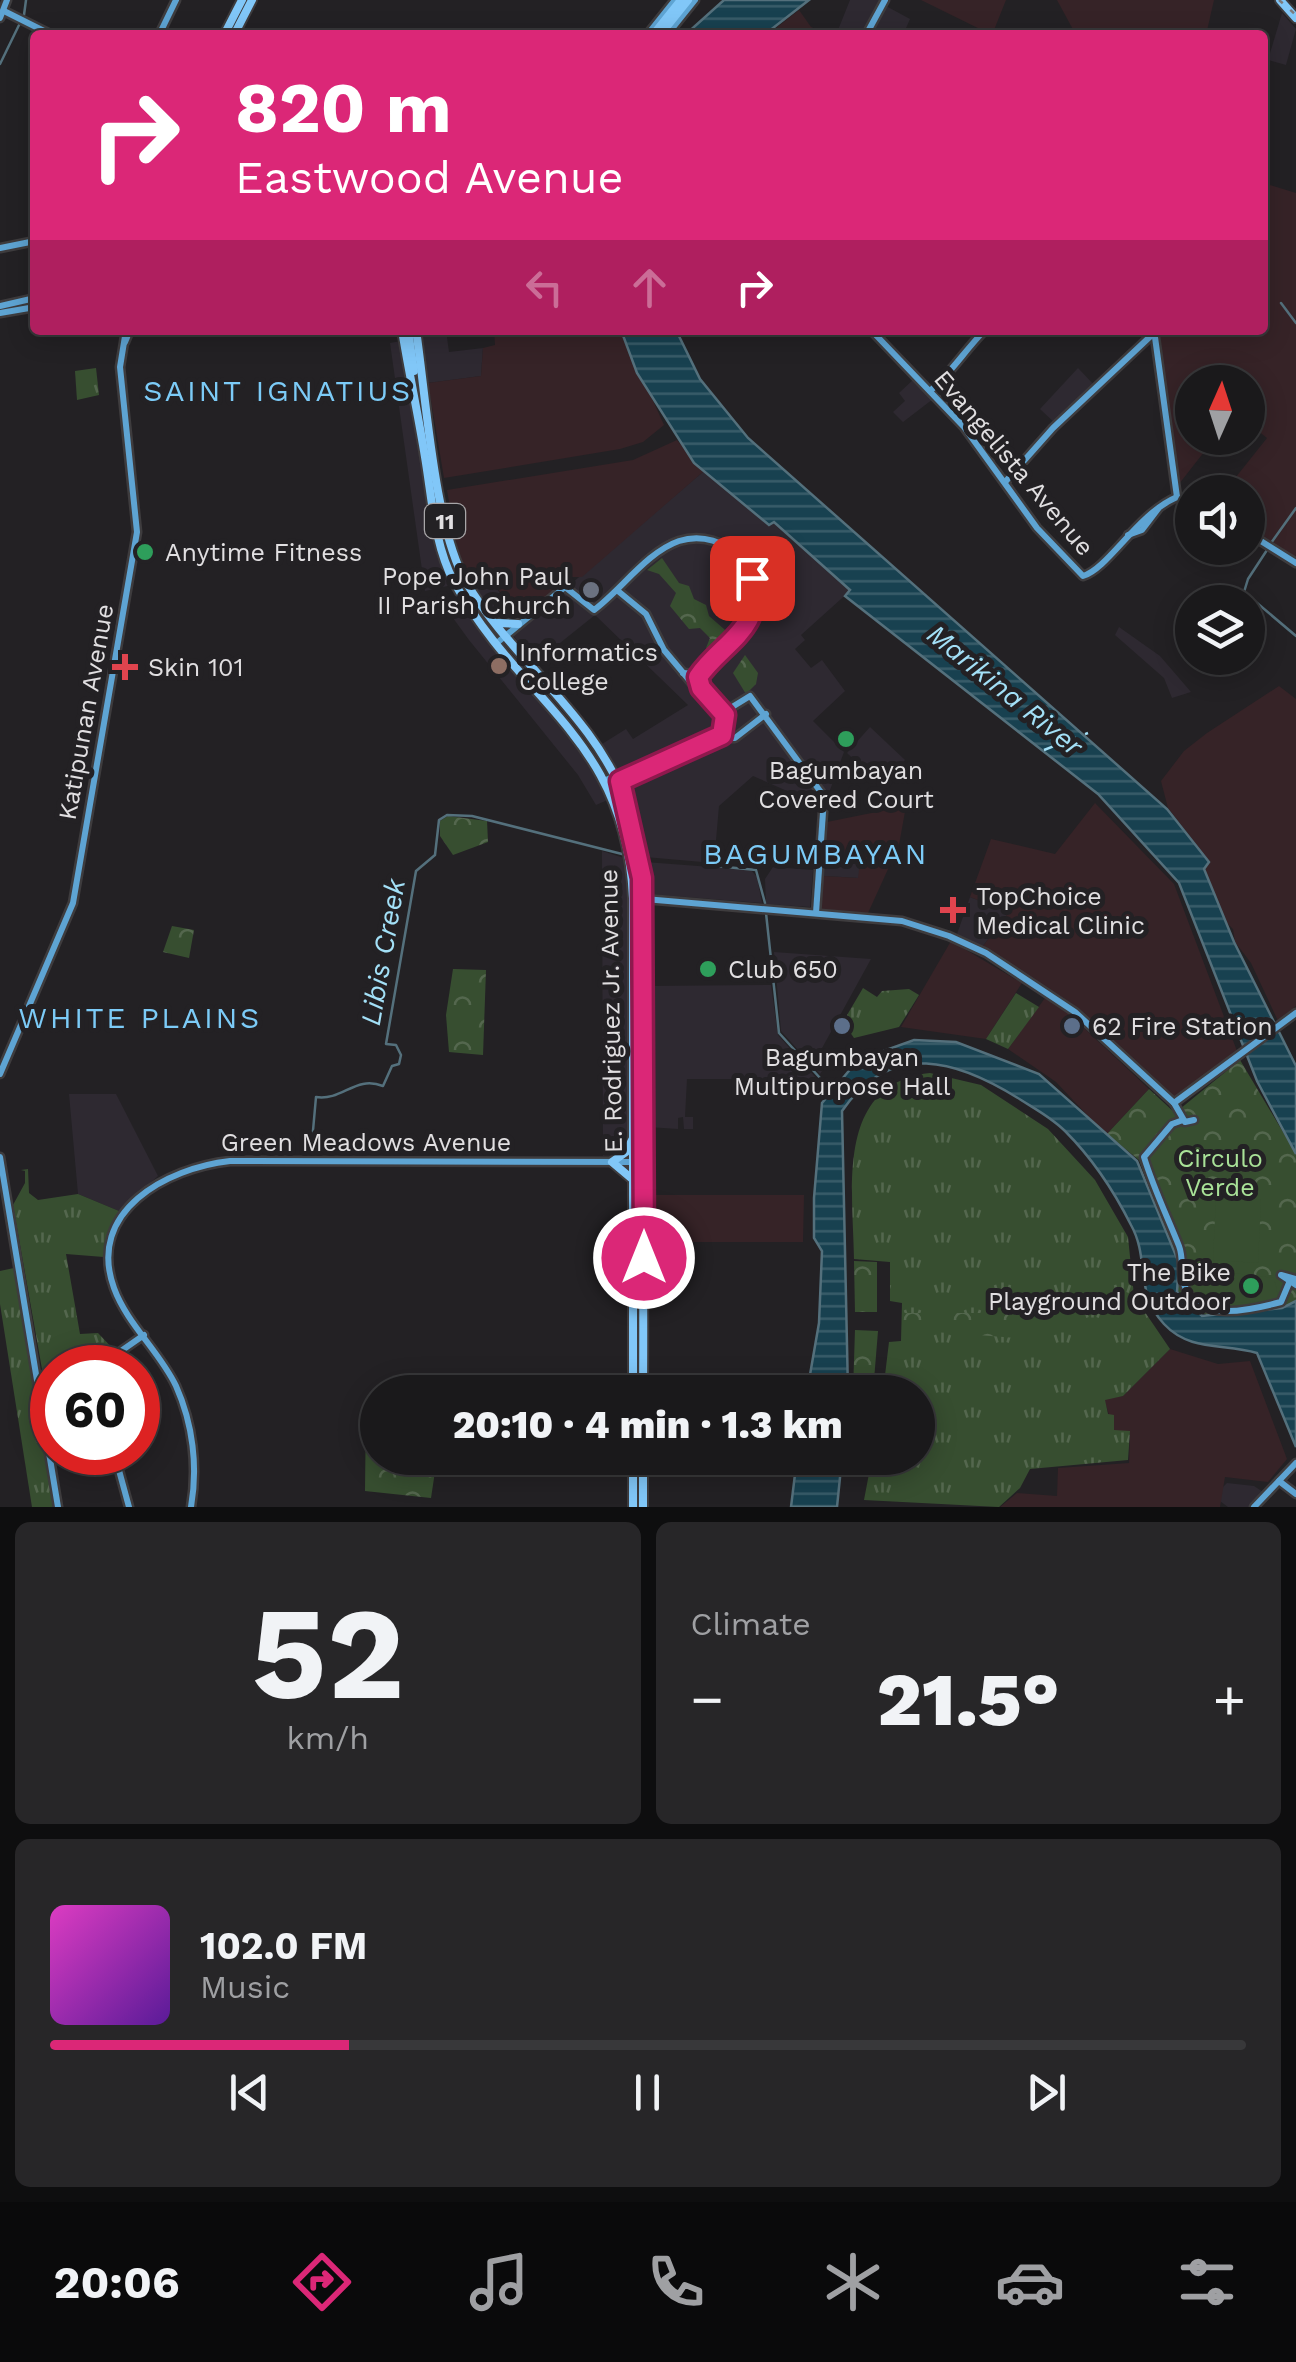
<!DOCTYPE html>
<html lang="en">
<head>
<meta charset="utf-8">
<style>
  body { margin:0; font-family:"Work Sans",sans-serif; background:#272628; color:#f1f3f6; height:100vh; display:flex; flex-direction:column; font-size:38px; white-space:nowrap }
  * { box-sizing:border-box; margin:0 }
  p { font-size:32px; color:#9fa0a3 }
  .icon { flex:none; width:55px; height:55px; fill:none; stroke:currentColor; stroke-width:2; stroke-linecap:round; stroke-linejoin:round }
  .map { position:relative; height:1507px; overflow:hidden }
  .drawer { display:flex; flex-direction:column; gap:15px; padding:15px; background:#0e0e0f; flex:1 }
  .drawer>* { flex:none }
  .guide { position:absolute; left:30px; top:30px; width:1238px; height:305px; border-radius:10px; box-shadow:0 5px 25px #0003,0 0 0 2px #38383a; background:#db2777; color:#fff; overflow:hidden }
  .needle { width:65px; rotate:3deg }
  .tools { position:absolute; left:1175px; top:365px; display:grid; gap:20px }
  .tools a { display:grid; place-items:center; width:90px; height:90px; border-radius:50%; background:#1a191b; box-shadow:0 5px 25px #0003,0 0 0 2px #38383a; font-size:50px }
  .speed { position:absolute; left:30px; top:1345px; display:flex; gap:20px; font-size:50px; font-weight:700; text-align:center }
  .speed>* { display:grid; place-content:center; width:130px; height:130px; border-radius:50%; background:#1a191b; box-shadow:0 5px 25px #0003,0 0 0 2px #38383a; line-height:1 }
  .speed .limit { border:15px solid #d22; background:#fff; color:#111 }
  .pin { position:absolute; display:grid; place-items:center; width:85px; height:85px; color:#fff; margin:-42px; border-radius:20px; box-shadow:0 5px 15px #0006 }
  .me { position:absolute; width:110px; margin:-55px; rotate:0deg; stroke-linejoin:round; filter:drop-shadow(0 0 8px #0008) }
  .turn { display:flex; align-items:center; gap:35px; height:210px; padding:0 40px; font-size:45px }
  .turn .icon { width:130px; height:130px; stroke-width:2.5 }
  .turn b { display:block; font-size:70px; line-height:85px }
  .lanes { display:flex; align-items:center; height:95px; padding:0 40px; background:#0003; justify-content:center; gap:50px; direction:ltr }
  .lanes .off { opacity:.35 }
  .big { font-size:75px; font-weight:800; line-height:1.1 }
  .drawer .tile { flex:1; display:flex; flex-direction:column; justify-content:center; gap:15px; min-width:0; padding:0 35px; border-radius:15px; background:#272628 }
  .drawer .dial { align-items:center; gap:0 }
  .dial b { font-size:130px; line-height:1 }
  .song { display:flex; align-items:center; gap:30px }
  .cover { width:120px; height:120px; border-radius:15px; background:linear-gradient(135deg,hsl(310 70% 55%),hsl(270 70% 35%)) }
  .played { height:10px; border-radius:5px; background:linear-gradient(90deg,#db2777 25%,#38383a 25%) }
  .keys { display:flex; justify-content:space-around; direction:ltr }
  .heat { display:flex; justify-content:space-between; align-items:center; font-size:55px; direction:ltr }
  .drawer .tiles { flex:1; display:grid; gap:15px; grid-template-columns:1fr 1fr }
  .tile:last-child { grid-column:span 2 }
  .trip { position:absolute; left:360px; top:1375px; width:575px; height:100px; border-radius:50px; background:#1a191b; box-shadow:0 5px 25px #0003,0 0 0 2px #38383a; font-weight:800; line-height:100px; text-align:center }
  .dock { display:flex; height:160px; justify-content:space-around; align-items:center; background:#0a0a0b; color:#9fa0a3 }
  .dock .icon { width:70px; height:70px }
  .dock .current { color:#db2777 }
  .dock b { font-size:45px; color:#f1f3f6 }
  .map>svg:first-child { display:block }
  .built { fill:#2e2931 }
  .industrial { fill:#362327 }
  .grass { fill:url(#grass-tufts) }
  .park { fill:url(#park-crowns) }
  .garden { fill:#374e30 }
  .water { fill:url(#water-rules); stroke:#54707c; stroke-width:2.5 }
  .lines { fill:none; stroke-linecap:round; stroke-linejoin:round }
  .stream { stroke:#54707c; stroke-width:2.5 }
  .ferry { stroke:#a3e0f7; stroke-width:2.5; stroke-dasharray:12 10; stroke-linecap:butt }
  .secondary-casing { stroke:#3e3c3e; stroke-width:11 }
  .primary-casing { stroke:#3e3c3e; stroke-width:12 }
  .secondary { stroke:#5ea4d3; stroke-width:6 }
  .primary { stroke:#81c7f8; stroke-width:8 }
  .rail { stroke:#7d7b7d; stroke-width:2.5; stroke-dasharray:5 10; stroke-linecap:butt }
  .route-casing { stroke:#8e194d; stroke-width:25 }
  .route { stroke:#db2777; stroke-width:18 }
  .leisure-dot { fill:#2e9e5b; stroke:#232124; stroke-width:4 }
  .worship-dot { fill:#6b7280; stroke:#232124; stroke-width:4 }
  .education-dot { fill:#8d6e63; stroke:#232124; stroke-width:4 }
  .health-dot { fill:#e0444e; stroke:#232124; stroke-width:4 }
  .service-dot { fill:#5c6f8a; stroke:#232124; stroke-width:4 }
  .labels { text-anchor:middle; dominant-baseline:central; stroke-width:10; stroke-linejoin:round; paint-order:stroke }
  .shield { fill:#232124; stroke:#a8a6a8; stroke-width:2.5 }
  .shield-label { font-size:22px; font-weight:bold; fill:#e1dfe1 }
  .street-label { font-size:25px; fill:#e1dfe1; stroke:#232124 }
  .poi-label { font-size:25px; fill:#e1dfe1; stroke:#232124; text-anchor:start }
  .park-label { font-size:25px; fill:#a9e298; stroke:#232124 }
  .water-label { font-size:28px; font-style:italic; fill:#a3e0f7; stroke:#232124 }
  .quarter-label { font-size:30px; letter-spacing:2.5px; fill:#7ccbf7; stroke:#232124 }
</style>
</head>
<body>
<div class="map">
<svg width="1296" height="1507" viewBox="0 0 1296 1507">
  <defs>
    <pattern id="grass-tufts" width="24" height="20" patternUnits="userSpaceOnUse" patternTransform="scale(2.5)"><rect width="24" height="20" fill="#374e30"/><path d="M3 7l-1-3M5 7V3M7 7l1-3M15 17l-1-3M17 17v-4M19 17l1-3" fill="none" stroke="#54674e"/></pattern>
    <pattern id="park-crowns" width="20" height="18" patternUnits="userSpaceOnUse" patternTransform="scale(2.5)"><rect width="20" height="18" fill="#374e30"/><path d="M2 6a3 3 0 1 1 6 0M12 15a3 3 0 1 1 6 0" fill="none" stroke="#54674e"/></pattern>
    <pattern id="water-rules" width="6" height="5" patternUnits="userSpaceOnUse" patternTransform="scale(2.5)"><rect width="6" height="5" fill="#184150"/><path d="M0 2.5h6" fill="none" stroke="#395c69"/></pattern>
  </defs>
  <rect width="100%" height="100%" fill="#232124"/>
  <g class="built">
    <polygon points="850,0 882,0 863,35 836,35"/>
    <polygon points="886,6 910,19 903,35 871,35"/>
    <polygon points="1282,13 1296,29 1286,65 1268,60"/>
    <polygon points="420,330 446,330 449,352 483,348 481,376 428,383"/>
    <polygon points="401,341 437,549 452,585 425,591 390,343"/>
    <polygon points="1078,368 1095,386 1056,424 1040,409"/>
    <polygon points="914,379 933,399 903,422 893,412 905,401 899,393"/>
    <polygon points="704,471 769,525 773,521 851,590 801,635 805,640 795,649 811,668 822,660 845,691 813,721 844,752 830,790 819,805 753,776 719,806 714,863 645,857 634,809 602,744 626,729 633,739 688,705 595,615 535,663 512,634"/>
    <polygon points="492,583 520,617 513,622 503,620 474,587"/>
    <polygon points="466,608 593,765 610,799 596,805 578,775 469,640 453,618"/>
    <polygon points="1119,627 1160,656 1191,692 1172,698 1164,678 1115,635"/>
    <polygon points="870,727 905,760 883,786 847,753"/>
    <polygon points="602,851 624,858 628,892 628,1141 618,1155 609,1156 603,1156"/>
    <polygon points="825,852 861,854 859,878 824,876"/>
    <polygon points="645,862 751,870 757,877 762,903 648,894"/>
    <polygon points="773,867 813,870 810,907 766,904 765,879"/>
    <polygon points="970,897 1009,912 983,946 957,934"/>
    <polygon points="774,952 871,959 816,1059 824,1068 820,1074 781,1031"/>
    <polygon points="771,985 778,1035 817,1079 687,1079 685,1117 693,1117 693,1129 684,1129 683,1117 678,1118 678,1129 648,1127 647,986"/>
    <polygon points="69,1094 116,1094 158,1176 119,1211 78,1194"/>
    <polygon points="1227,1483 1254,1486 1263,1492 1253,1507 1228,1507 1220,1501 1221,1489"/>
  </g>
  <g class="industrial">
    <polygon points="921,0 1006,0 992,35"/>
    <polygon points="1057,0 1214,0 1206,35 1076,35"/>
    <polygon points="799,10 811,27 829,35 767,35"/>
    <polygon points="1263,183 1296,193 1296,558 1248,527 1248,492 1224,492 1267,438 1248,423 1248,382 1192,382 1192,438 1215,438 1179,484 1158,330 1262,330"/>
    <polygon points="494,330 621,330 664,425 643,442 620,449 444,478 428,383 481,376 483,348 495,345"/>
    <polygon points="677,440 704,471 582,577 571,577 520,617 493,583 474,587 458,554 447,490 633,460"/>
    <polygon points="1279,686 1296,699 1296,1006 1278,1021 1251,963 1235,942 1233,929 1221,917 1204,869 1209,861 1168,808 1161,781 1184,751 1207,733"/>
    <polygon points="1095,803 1174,884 1237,1051 1174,1100 1071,1003 983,946 1009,912 970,897 991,839 1055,854"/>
    <polygon points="906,806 899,845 868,913 821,910 823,876 858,878 861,854 825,852 827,822"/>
    <polygon points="951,941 1022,983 986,1039 901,1027"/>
    <polygon points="1045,998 1068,1013 1149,1089 1106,1135 1056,1082 1008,1049"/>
    <polygon points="649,1195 804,1195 803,1242 649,1242"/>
    <polygon points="1170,1349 1218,1364 1250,1361 1287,1459 1268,1482 1225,1477 1220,1507 1000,1507 1017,1493 1057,1496 1058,1468 1129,1463 1130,1432 1114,1431 1104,1399 1123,1396"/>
  </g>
  <g class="grass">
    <polygon points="96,368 99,395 77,400 75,371"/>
    <polygon points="863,988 877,997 882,991 909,989 919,995 899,1027 854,1038 843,1022"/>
    <polygon points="1016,993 1039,1007 1008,1049 986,1039"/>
    <path d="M930,1073L981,1085L1048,1129L1095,1180L1128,1237L1134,1296L1170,1349L1123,1396L1105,1400L1108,1414L1114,1415V1430L1130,1431L1128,1460L1030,1469L1020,1488L999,1507L864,1500L872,1458H918V1392H883L889,1342L901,1341L902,1303L890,1301V1262L854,1259C853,1188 835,1084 930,1073Z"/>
    <polygon points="28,1169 29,1193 38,1200 78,1194 119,1211 104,1257 66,1254 80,1334 98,1333 115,1351 104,1367 85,1363 42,1369 13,1205 25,1183 25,1171 21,1170"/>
    <polygon points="14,1268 53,1507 32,1507 0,1304 0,1271"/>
  </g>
  <g class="park">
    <polygon points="662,558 679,583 689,586 694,599 706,605 709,616 732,636 713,656 706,648 710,638 700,628 689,629 670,606 676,593 659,574 647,570"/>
    <polygon points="745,655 758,673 756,684 746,694 733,673"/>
    <polygon points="448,816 487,821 488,842 453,855 440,836 440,821"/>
    <polygon points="172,926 194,930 189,958 163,952"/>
    <polygon points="453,969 486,970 483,1055 449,1052 446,1015"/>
    <polygon points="1240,1060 1296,1154 1296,1301 1282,1308 1210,1318 1177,1292 1179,1263 1139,1160 1107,1134 1149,1089 1175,1113"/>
    <polygon points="854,1261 877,1262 877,1312 855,1312"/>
    <polygon points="902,1313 1016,1313 1016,1338 902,1329"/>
    <polygon points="855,1330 878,1331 873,1392 853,1392"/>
    <polygon points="366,1407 377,1407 378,1458 437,1458 431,1498 365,1491"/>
  </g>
  <g class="garden">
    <polygon points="1216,1197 1261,1200 1258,1263 1213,1260"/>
    <polygon points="1187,1264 1231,1266 1217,1307 1192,1292"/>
    <polygon points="1233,1273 1274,1278 1279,1300 1222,1304"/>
  </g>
  <g class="water">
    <polygon points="724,0 809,0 764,35 685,35"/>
    <polygon points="621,330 676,330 700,379 748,438 1167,809 1209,862 1204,869 1234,942 1296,1066 1296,1154 1257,1081 1179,883 1098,794 845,596 850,590 774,522 769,525 694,463 637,373"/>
    <path d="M914,1040L956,1042L1039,1074L1137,1161L1179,1263L1177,1292L1202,1316L1282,1308L1296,1301V1447L1257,1353C1224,1343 1190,1352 1164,1324C1134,1292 1150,1259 1131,1225C1114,1191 1092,1158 1065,1131C1052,1118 1037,1110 1021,1100C958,1060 891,1039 842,1111L848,1392H807L819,1323L822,1251L814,1238V1198L822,1103L858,1060Z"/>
    <polygon points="797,1458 842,1458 837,1507 791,1507"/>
  </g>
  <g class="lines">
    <g class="stream">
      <polyline points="24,15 26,0"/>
      <polyline points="0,64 20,23"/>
      <polyline points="1281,303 1296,323"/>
      <polyline points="1271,543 1296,508"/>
      <polyline points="1267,550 1248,579 1244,592 1296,636"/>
      <polyline points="716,866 756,870 765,903"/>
      <polyline points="766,913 779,1033 831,1090"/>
      <path d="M311,1153L316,1097C343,1101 355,1075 383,1086L392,1066L399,1064L401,1055L396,1045L386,1044L416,871L435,855L439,820L447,815L472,816L622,854"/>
    </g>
    <polyline class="ferry" points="1044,750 1088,733"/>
    <defs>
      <g id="secondary">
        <polyline points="4,11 52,35"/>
        <polyline points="0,18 7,0"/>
        <polyline points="159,35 176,0"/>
        <polyline points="647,35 675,0"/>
        <polyline points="667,35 695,0"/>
        <polyline points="866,35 885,0"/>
        <polyline points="0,248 35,241"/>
        <polyline points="0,306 35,298"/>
        <polyline points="0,313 35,307"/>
        <path d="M871,330L964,427L1037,528L1083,576C1109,568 1137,514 1177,497L1192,503"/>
        <polyline points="1154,330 1177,497"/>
        <polyline points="125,342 130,330"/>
        <path d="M930,391C952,372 965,350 985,330"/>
        <polyline points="1006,481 1053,428 1155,332"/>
        <polyline points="1248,533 1296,563"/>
        <polyline points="1128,535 1142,530 1158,509"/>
        <path d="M498,642L565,587L594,610C621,590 647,552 679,541C726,526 770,575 751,620C741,644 714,658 695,674L683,673"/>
        <polyline points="724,712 750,696 823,795"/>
        <polyline points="719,738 735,738 766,714"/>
        <polyline points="606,780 713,735 721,718 664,650 646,614 618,591"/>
        <polyline points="617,782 722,735 725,715 699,685 703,671"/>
        <polyline points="633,898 902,921 949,936 986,953 1075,1012 1174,1103 1185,1122 1194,1120"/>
        <polyline points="816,913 824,798"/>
        <polyline points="0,1074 73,903 137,532 120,367 126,330"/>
        <polyline points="1174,1103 1296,1013"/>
        <path d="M1183,1120L1172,1124L1144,1157C1153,1187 1167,1216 1179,1246C1184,1259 1180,1271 1184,1284C1196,1324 1251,1310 1281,1302L1289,1283"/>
        <polyline points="0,1157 58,1507"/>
        <polyline points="1296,1279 1281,1275 1296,1285"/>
        <polyline points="109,1368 121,1351 144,1335"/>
        <polyline points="114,1452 129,1507"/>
        <polyline points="1279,1481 1296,1494"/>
        <path d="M191,1507C198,1467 193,1424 176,1386C160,1352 127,1324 114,1288C86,1211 167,1168 230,1161L643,1162"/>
        <polyline points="1254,1507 1296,1463"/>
      </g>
      <g id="primary">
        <polyline points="1280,0 1296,18"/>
        <polyline points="224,35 242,0"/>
        <polyline points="234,35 252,0"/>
        <polyline points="653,35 681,0"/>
        <polyline points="660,35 688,0"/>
        <path d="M402,330C409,373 418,414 425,457C432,498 434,544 454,582C522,705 626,737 633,898V1392"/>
        <polyline points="408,330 414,371"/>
        <path d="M416,330C426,396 434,527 466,582C511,659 595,716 626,802C656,888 645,991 643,1081C642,1185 644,1289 643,1392"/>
        <polyline points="498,623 518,624"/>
        <polyline points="631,1178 612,1162 626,1152 632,1140"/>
        <polyline points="633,1507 633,1458"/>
        <polyline points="643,1507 643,1458"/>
      </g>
    </defs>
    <use href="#secondary" class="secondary-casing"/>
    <use href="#primary" class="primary-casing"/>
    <use href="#secondary" class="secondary"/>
    <use href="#primary" class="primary"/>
    <polyline class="rail" points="1279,0 1296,15"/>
  </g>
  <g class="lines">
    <defs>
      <path id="route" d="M644,1258L642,878L620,781L722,735L725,715L701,688L698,677C722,642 765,629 752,578"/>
    </defs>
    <use href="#route" class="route-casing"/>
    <use href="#route" class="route"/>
  </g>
  <g class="leisure-dot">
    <circle cx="145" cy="552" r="10"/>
    <circle cx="846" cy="739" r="10"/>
    <circle cx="708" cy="969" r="10"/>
    <circle cx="1251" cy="1286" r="10"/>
  </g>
  <circle class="worship-dot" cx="591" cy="590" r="10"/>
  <circle class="education-dot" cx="499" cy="666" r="10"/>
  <g class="health-dot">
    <path d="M120 652h10v10h10v10h-10v10h-10v-10h-10v-10h10z"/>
    <path d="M948 895h10v10h10v10h-10v10h-10v-10h-10v-10h10z"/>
  </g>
  <g class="service-dot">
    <circle cx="842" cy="1026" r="10"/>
    <circle cx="1072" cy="1026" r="10"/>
  </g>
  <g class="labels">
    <rect class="shield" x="425" y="504" width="40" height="34" rx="8"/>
    <g class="shield-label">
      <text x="445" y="521">11</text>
    </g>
    <g class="street-label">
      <text transform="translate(1014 463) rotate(50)">Evangelista Avenue</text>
      <text transform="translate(86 712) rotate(-80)">Katipunan Avenue</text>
      <text transform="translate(611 1011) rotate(-91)">E. Rodriguez Jr. Avenue</text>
      <text x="366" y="1142">Green Meadows Avenue</text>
    </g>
    <g class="poi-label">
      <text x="165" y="552">Anytime Fitness</text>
      <text x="571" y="576" text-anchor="end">Pope John Paul<tspan x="571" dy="29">II Parish Church</tspan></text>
      <text x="519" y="652">Informatics<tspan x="519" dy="29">College</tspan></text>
      <text x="148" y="667">Skin 101</text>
      <text x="846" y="770" text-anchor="middle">Bagumbayan<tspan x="846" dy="29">Covered Court</tspan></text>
      <text x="976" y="896">TopChoice<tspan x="976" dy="29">Medical Clinic</tspan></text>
      <text x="728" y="969">Club 650</text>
      <text x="1092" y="1026">62 Fire Station</text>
      <text x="842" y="1057" text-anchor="middle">Bagumbayan<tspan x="842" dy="29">Multipurpose Hall</tspan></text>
      <text x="1231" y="1272" text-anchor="end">The Bike<tspan x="1231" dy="29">Playground Outdoor</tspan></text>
    </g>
    <g class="park-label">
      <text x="1220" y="1158">Circulo<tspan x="1220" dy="29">Verde</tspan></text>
    </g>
    <g class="water-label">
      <text transform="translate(1005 690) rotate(39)">Marikina River</text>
      <text transform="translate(383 952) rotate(-80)">Libis Creek</text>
    </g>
    <g class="quarter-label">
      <text x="278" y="390">SAINT IGNATIUS</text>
      <text x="816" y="853">BAGUMBAYAN</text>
      <text x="140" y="1017">WHITE PLAINS</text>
    </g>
  </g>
</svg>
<div class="tools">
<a><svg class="needle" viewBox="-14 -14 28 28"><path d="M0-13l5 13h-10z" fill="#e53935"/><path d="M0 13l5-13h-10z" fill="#9fa0a3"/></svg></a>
<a><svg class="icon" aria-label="sound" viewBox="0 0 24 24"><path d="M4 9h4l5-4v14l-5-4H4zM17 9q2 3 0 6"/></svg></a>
<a><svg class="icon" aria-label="layers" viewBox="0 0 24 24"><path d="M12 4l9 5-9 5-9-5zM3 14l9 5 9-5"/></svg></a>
</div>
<div class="speed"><div class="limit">60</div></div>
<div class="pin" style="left:752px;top:578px;background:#d93025"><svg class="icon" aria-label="arrive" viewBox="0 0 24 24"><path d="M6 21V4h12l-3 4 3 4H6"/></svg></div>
<svg class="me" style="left:644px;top:1258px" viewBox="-20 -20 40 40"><circle r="17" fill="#db2777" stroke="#fff" stroke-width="3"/><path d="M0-11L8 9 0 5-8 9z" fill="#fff"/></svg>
<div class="trip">20:10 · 4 min · 1.3 km</div>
<div class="guide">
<div class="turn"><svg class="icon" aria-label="right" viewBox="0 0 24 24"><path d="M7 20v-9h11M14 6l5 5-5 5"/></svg><div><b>820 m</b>Eastwood Avenue</div></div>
<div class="lanes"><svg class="icon off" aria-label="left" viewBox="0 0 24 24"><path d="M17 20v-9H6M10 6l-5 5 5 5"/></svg><svg class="icon off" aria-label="ahead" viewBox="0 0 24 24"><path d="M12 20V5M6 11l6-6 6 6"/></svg><svg class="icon" aria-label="right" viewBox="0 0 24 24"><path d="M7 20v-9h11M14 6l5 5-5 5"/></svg></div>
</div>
</div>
<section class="drawer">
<div class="tiles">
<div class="tile dial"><b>52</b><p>km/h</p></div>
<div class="tile"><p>Climate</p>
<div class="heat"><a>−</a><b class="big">21.5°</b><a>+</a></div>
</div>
<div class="tile">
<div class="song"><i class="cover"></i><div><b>102.0 FM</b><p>Music</p></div></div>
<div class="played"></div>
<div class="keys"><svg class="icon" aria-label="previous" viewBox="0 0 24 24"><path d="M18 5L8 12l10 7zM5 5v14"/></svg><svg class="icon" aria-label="pause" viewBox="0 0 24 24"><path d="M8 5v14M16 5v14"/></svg><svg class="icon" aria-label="next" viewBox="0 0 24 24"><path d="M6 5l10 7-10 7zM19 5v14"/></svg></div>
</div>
</div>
</section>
<nav class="dock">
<b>20:06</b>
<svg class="icon current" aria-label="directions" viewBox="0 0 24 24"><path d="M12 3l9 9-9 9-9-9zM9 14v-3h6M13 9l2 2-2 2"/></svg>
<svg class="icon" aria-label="music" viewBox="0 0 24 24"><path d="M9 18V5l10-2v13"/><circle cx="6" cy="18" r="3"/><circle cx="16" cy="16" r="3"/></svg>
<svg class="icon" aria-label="phone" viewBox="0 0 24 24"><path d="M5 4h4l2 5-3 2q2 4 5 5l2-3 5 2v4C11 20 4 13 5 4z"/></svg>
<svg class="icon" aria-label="climate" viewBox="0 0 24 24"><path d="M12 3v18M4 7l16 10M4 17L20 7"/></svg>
<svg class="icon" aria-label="car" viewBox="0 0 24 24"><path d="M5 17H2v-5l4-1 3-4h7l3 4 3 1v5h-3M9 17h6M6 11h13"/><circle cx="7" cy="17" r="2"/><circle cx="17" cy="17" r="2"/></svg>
<svg class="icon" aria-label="filters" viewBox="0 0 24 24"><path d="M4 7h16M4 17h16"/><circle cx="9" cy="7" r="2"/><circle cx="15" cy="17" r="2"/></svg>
</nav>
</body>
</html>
